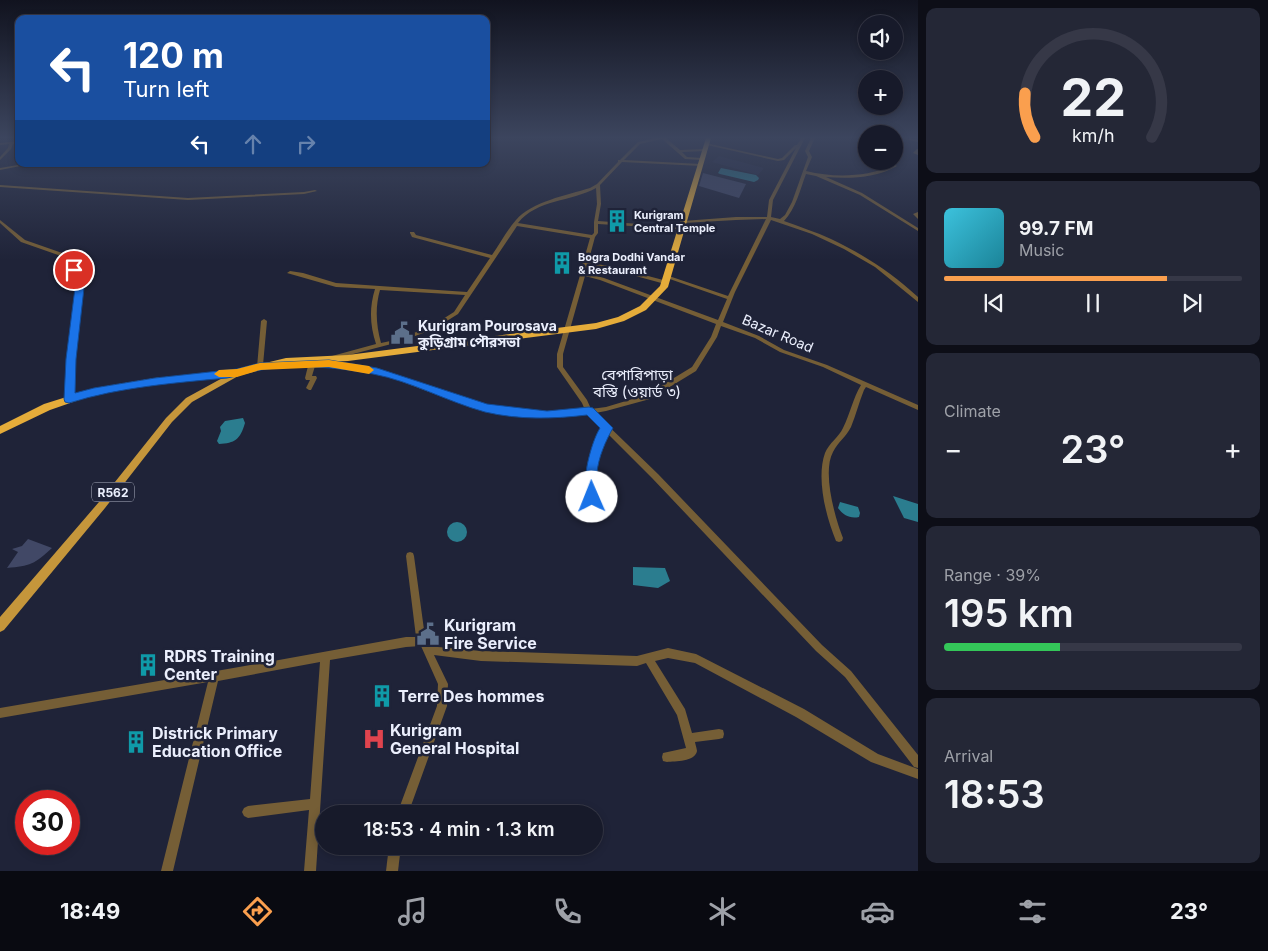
<!DOCTYPE html>
<html lang="en">
<head>
<meta charset="utf-8">
<style>
  body { margin:0; font-family:Inter,"Noto Sans Bengali",sans-serif; background:#242736; color:#f1f3f6; height:100vh; display:flex; flex-direction:column; font-size:19px; white-space:nowrap }
  * { box-sizing:border-box; margin:0 }
  p { font-size:16px; color:#9ea1a8 }
  .icon { flex:none; width:28px; height:28px; fill:none; stroke:currentColor; stroke-width:2; stroke-linecap:round; stroke-linejoin:round }
  .map { position:relative; flex:1; overflow:hidden }
  .side { display:flex; flex-direction:column; gap:8px; padding:8px; background:#0d0e17; width:350px }
  .side>* { flex:none }
  .banner { position:absolute; left:15px; top:15px; width:475px; height:152px; border-radius:10px; box-shadow:0 2px 8px #0003,0 0 0 1px #363847; background:#1a4fa0; color:#fff; overflow:hidden }
  .fabs { position:absolute; left:858px; top:15px; display:grid; gap:10px }
  .fabs a { display:grid; place-items:center; width:45px; height:45px; border-radius:50%; background:#171a2a; box-shadow:0 2px 8px #0003,0 0 0 1px #363847; font-size:25px }
  .speed { position:absolute; left:15px; top:790px; display:flex; gap:10px; font-size:25px; font-weight:700; text-align:center }
  .speed>* { display:grid; place-content:center; width:65px; height:65px; border-radius:50%; background:#171a2a; box-shadow:0 2px 8px #0003,0 0 0 1px #363847; line-height:1 }
  .speed .limit { border:8px solid #d22; background:#fff; color:#111 }
  .pin { position:absolute; display:grid; place-items:center; width:42px; height:42px; color:#fff; margin:-21px; border:2px solid #fff; border-radius:50%; box-shadow:0 1px 5px #0007 }
  .me { position:absolute; width:55px; margin:-28px; rotate:359deg; stroke-linejoin:round; filter:drop-shadow(0 0 4px #0008) }
  .turn { display:flex; align-items:center; gap:18px; height:105px; padding:0 25px; font-size:22px }
  .turn .icon { width:65px; height:65px; stroke-width:2.5 }
  .turn b { display:block; font-size:35px; line-height:42px }
  .lanes { display:flex; align-items:center; height:48px; padding:0 25px; background:#0003; justify-content:center; gap:25px; direction:ltr }
  .lanes .off { opacity:.35 }
  .big { font-size:38px; font-weight:600; line-height:1.1 }
  .side .widget { flex:1; display:flex; flex-direction:column; justify-content:center; gap:8px; min-width:0; padding:0 18px; border-radius:10px; background:#242736 }
  .side .dial { align-items:center; gap:0 }
  .dial svg { height:130px; overflow:visible; fill:none; stroke:#363847; stroke-width:7; stroke-linecap:round; text-anchor:middle }
  .dial text { fill:#f1f3f6; stroke:none }
  .song { display:flex; align-items:center; gap:15px }
  .cover { width:60px; height:60px; border-radius:8px; background:linear-gradient(135deg,hsl(190 70% 55%),hsl(190 70% 35%)) }
  .played { height:5px; border-radius:2px; background:linear-gradient(90deg,#fa9f4e 75%,#363847 75%) }
  .keys { display:flex; justify-content:space-around; direction:ltr }
  .heat { display:flex; justify-content:space-between; align-items:center; font-size:28px; direction:ltr }
  .charge { height:8px; border-radius:4px; background:linear-gradient(90deg,#34c759 39%,#363847 0) }
  .trip { position:absolute; left:315px; top:805px; width:288px; height:50px; border-radius:25px; background:#171a2a; box-shadow:0 2px 8px #0003,0 0 0 1px #363847; font-weight:600; line-height:50px; text-align:center }
  .dock { display:flex; height:80px; justify-content:space-around; align-items:center; background:#090a11; color:#9ea1a8 }
  .dock .icon { width:35px; height:35px }
  .dock .on { color:#fa9f4e }
  .dock b { font-size:22px; color:#f1f3f6 }
  main { display:flex; flex:1; min-height:0 }
  .map>svg:first-child { display:block }
  .built { fill:#252a45 }
  .green { fill:#414866 }
  .water { fill:#2b7d8f }
  .lines { fill:none; stroke-linecap:round; stroke-linejoin:round }
  .minor { fill:#755e36; fill-rule:evenodd }
  .major { fill:#c5963b; fill-rule:evenodd }
  .highway { fill:#e5ac3a; fill-rule:evenodd }
  .route { fill:#1a73e8; stroke:#114b97 }
  .slow { fill:#f59e0b }
  .labels { text-anchor:middle; dominant-baseline:central; stroke-width:5; stroke-linejoin:round; paint-order:stroke }
  .far-poi-label { font-size:11px; font-weight:bold; fill:#ebeffd; stroke:#1f2338; text-anchor:start }
  .shield { fill:#1f2338; stroke:#aeb2c2; stroke-width:1 }
  .shield-label { font-size:12px; font-weight:bold; fill:#ebeffd }
  .poi-label { font-size:14px; font-weight:bold; fill:#ebeffd; stroke:#1f2338; text-anchor:start }
  .street-label { font-size:14px; fill:#ebeffd; stroke:#1f2338 }
  .neighbourhood-label { font-size:15px; fill:#ebeffd; stroke:#1f2338 }
  .near-poi-label { font-size:16px; font-weight:bold; fill:#ebeffd; stroke:#1f2338; text-anchor:start }
</style>
</head>
<body>
<main>
<div class="map">
<svg width="918" height="871" viewBox="0 0 918 871">
  <rect width="100%" height="100%" fill="#1f2338"/>
  <polygon class="built" points="719,156 764,168 758,175 712,162"/>
  <g class="green">
    <polygon points="703,173 746,184 739,198 699,186"/>
    <path d="M28,539L52,548C35,564 30,566 7,568L18,552L12,549L22,546Z"/>
  </g>
  <g class="water">
    <polygon points="721,168 756,175 759,178 758,180 754,182 720,174 718,173"/>
    <path d="M243,418L245,423C240,440 235,443 219,444L217,441L221,431L220,427L225,421Z"/>
    <polygon points="893,496 918,504 918,522 904,518"/>
    <path d="M840,502L858,507L860,513L859,517C850,519 843,515 838,508Z"/>
    <circle cx="457" cy="532" r="10"/>
    <polygon points="633,567 665,568 670,581 658,588 633,585"/>
  </g>
  <g class="lines">
    <g class="minor">
      <path d="M655,138H666L680,150L705,149L707,150L705,151L682,152L687,157L702,158L704,159L702,160L685,159L662,139L640,144L624,160L701,164L703,165L701,166L622,162L600,185L601,204L598,221L681,227L683,228L681,229L598,224V233L595,237L588,263L610,266L667,281L668,282L665,284L610,269L587,266L585,273L604,278L718,320L727,299L664,277L667,275L669,276L728,296L766,219L736,220L683,223L681,222L683,221L736,217H767L769,200L796,148L784,160L778,161L707,145H706V143L778,159L782,158L795,145H797L801,138H805L773,200L771,217L780,219L785,215L792,202L808,157L805,151L811,138H815L809,151L812,157L806,171C835,178 865,177 892,166L881,161H887L897,166C876,178 850,179 826,177L862,193L918,228V231L860,195L816,176L806,174C800,190 796,208 784,221C800,227 816,232 831,239C863,254 892,273 918,297V302L875,267L844,249L812,234L771,220L735,292L723,322L759,336L784,350L827,365L918,405V410L866,387L864,390C859,402 856,415 851,427C846,437 838,442 833,452C822,472 835,518 843,538L842,541L839,542L836,541C826,517 816,478 825,453C829,443 839,437 843,428C850,414 853,398 861,385L823,367L780,352L755,338L721,326L717,337L696,371L650,399L606,411L595,413L658,474L822,645L851,671L918,755V768L914,767L845,677L816,651L652,478L607,433L595,472L596,492L592,504L589,505L586,504L585,502L588,492L587,472L600,432L602,428L588,414C556,419 518,418 486,410C429,397 375,362 315,366L312,376H316L317,378L311,390H309L306,388L310,380H306L305,378L308,366L260,369L257,367L261,321L264,319L267,321L263,365L329,361L377,369L486,406L513,411L567,413L585,410L582,403L557,367V354L583,265L582,264L583,263L590,238L517,226L458,314L434,329L399,342L334,359L331,357L332,356L376,344C370,326 369,308 375,289L336,287L287,273L290,271L303,273L336,283L467,292L490,258L412,237L410,233V232H414L416,235L492,255C500,244 507,230 516,220C531,202 567,195 590,188L597,184L618,162V160H620L638,142ZM596,188L597,204L594,222V233L592,235L518,223C537,199 571,202 596,188ZM585,276L600,280L716,324L711,337L692,367L646,395L606,407L591,409L587,400L563,367V354ZM380,290L465,295L454,312L430,327L395,340L381,343C376,325 375,307 380,290Z"/>
      <polygon points="904,138 918,140 918,142 904,139"/>
      <polygon points="19,141 19,143 13,144 11,149 0,160 0,157 8,148 9,144 0,145 0,143"/>
      <polygon points="865,148 866,148 866,151 864,153 866,154 866,156 860,153"/>
      <polygon points="917,149 918,149 918,155 913,153"/>
      <polygon points="24,164 31,164 0,170 0,168"/>
      <polygon points="0,185 188,198 304,192 315,190 317,191 304,194 188,200 0,187"/>
      <polygon points="918,212 918,219 913,214"/>
      <polygon points="0,220 25,240 65,254 77,270 83,288 74,359 71,401 67,401 66,399 68,359 77,288 72,270 61,256 21,242 0,223"/>
      <path d="M410,552L413,553L414,556L425,637L438,647L481,651L637,656L668,648L696,654L804,709L878,754L918,769V779L871,762L796,717L695,663L668,658L655,661L685,709L692,733L719,729L723,730L724,734L723,738L719,739L695,742C695,743 697,749 697,751C695,762 675,761 667,762L663,761L662,757L663,753L686,748L677,715L646,663L637,666L481,661L434,655L448,684L447,706L408,814H397L437,706L438,684L421,646L406,647L330,660L316,871H304L309,810L248,818L244,816L242,812L244,808L248,806L310,799L320,662L218,681L173,871H161L208,682L0,718V708C136,685 271,662 406,637H416L406,556L407,553Z"/>
      <polygon points="389,846 401,846 398,871 386,871"/>
    </g>
    <polygon class="major" points="237,370 241,373 240,375 192,402 172,422 105,508 4,630 0,632 0,617 99,502 166,418 186,398"/>
    <polygon class="highway" points="706,138 711,138 668,287 646,310 624,321 596,329 348,361 286,364 237,376 224,376 155,384 96,394 50,410 0,434 0,426 44,404 95,388 155,378 237,370 286,358 348,355 596,323 618,317 640,306 660,286"/>
  </g>
  <linearGradient id="sky" x2="0" y2="1"><stop stop-color="#11131f"/><stop offset="0.53" stop-color="#3c455e"/><stop offset="1" stop-color="#3c455e" stop-opacity="0"/></linearGradient>
  <rect width="918" height="260" fill="url(#sky)"/>
  <path class="route" d="M71,268L78,270L84,288L76,359L75,393L94,388L155,378L237,369L260,363L329,360L377,368L487,404L547,411L589,407L593,408L613,428C606,440 598,458 597,473C596,482 600,492 596,501L592,502L587,501C580,485 591,442 600,428L587,415C553,419 519,420 485,412C448,402 411,381 373,374C337,367 297,364 260,370C249,372 238,376 227,378C174,383 120,387 69,403L65,402L64,399L66,359L75,288L69,270Z"/>
  <polygon class="slow" points="329,360 369,366 374,370 369,374 329,367 260,370 237,377 219,377 214,374 219,370 237,369 260,363"/>
  <defs>
    <symbol id="building-bare" viewBox="-9 -9 18 18"><path d="M-4-6H4V6H1V3H-1V6H-4ZM-2.5-4.3h1.7v1.8h-1.7ZM.8-4.3h1.7v1.8H.8ZM-2.5-1h1.7V.8h-1.7ZM.8-1h1.7V.8H.8Z" fill="#0f9aa8" stroke="#1f2338" stroke-width="2.5" paint-order="stroke"/></symbol>
    <symbol id="civic-bare" viewBox="-9 -9 18 18"><path d="M-.6-6.5H3V-4.5H.6V-3L4-1V1h2V6H-6V1h2V-1L-.6-3ZM-1.2 2.5V6h2.4V2.5Z" fill="#5c6f8a" stroke="#1f2338" stroke-width="2.5" paint-order="stroke"/></symbol>
    <symbol id="hospital-bare" viewBox="-9 -9 18 18"><path d="M-5-5h3v3.5h4V-5h3V5h-3V1.5h-4V5h-3Z" fill="#e0444e" stroke="#1f2338" stroke-width="2.5" paint-order="stroke"/></symbol>
  </defs>
  <g fill-rule="evenodd">
    <use href="#building-bare" x="601" y="205" width="32" height="32"/>
    <use href="#building-bare" x="546" y="247" width="32" height="32"/>
    <use href="#civic-bare" x="386" y="317" width="32" height="32"/>
    <use href="#civic-bare" x="412" y="618" width="32" height="32"/>
    <use href="#building-bare" x="132" y="649" width="32" height="32"/>
    <use href="#building-bare" x="366" y="680" width="32" height="32"/>
    <use href="#hospital-bare" x="358" y="723" width="32" height="32"/>
    <use href="#building-bare" x="120" y="726" width="32" height="32"/>
  </g>
  <g class="labels">
    <g class="far-poi-label">
      <text x="634" y="215">Kurigram<tspan x="634" dy="13">Central Temple</tspan></text>
      <text x="578" y="257">Bogra Dodhi Vandar<tspan x="578" dy="13">&amp; Restaurant</tspan></text>
    </g>
    <rect class="shield" x="92" y="482.5" width="42" height="19" rx="4"/>
    <g class="shield-label">
      <text x="113" y="492">R562</text>
    </g>
    <g class="poi-label">
      <text x="418" y="325">Kurigram Pourosava<tspan x="418" dy="16">কুড়িগ্রাম পৌরসভা</tspan></text>
    </g>
    <g class="street-label">
      <text transform="translate(778 333) rotate(23)">Bazar Road</text>
    </g>
    <g class="neighbourhood-label">
      <text x="637" y="374">বেপারিপাড়া<tspan x="637" dy="17">বস্তি (ওয়ার্ড ৩)</tspan></text>
    </g>
    <g class="near-poi-label">
      <text x="444" y="625">Kurigram<tspan x="444" dy="18">Fire Service</tspan></text>
      <text x="164" y="656">RDRS Training<tspan x="164" dy="18">Center</tspan></text>
      <text x="398" y="696">Terre Des hommes</text>
      <text x="390" y="730">Kurigram<tspan x="390" dy="18">General Hospital</tspan></text>
      <text x="152" y="733">Districk Primary<tspan x="152" dy="18">Education Office</tspan></text>
    </g>
  </g>
</svg>
<div class="fabs">
<a><svg class="icon" aria-label="sound" viewBox="0 0 24 24"><path d="M4 9h4l5-4v14l-5-4H4zM17 9q2 3 0 6"/></svg></a>
<a>+</a>
<a>−</a>
</div>
<div class="speed"><div class="limit">30</div></div>
<div class="pin" style="left:74px;top:270px;background:#d93025"><svg class="icon" aria-label="arrive" viewBox="0 0 24 24"><path d="M6 21V4h12l-3 4 3 4H6"/></svg></div>
<svg class="me" style="left:592px;top:497px" viewBox="-20 -20 40 40"><circle r="19" fill="#fff"/><path d="M0-13L10 11 0 6-10 11z" fill="#1a73e8"/></svg>
<div class="trip">18:53 · 4 min · 1.3 km</div>
<div class="banner">
<div class="turn"><svg class="icon" aria-label="left" viewBox="0 0 24 24"><path d="M17 20v-9H6M10 6l-5 5 5 5"/></svg><div><b>120 m</b>Turn left</div></div>
<div class="lanes"><svg class="icon" aria-label="left" viewBox="0 0 24 24"><path d="M17 20v-9H6M10 6l-5 5 5 5"/></svg><svg class="icon off" aria-label="ahead" viewBox="0 0 24 24"><path d="M12 20V5M6 11l6-6 6 6"/></svg><svg class="icon off" aria-label="right" viewBox="0 0 24 24"><path d="M7 20v-9h11M14 6l5 5-5 5"/></svg></div>
</div>
</div>
<section class="side">
<div class="widget dial"><svg viewBox="0 0 100 80">
<path d="M14 69A42 42 0 1 1 86 69"/>
<path d="M14 69A42 42 0 0 1 8 42" stroke="#fa9f4e"/>
<text x="50" y="56" font-size="32" font-weight="700">22</text>
<text x="50" y="72" font-size="11">km/h</text>
</svg></div>
<div class="widget">
<div class="song"><i class="cover"></i><div><b>99.7 FM</b><p>Music</p></div></div>
<div class="played"></div>
<div class="keys"><svg class="icon" aria-label="previous" viewBox="0 0 24 24"><path d="M18 5L8 12l10 7zM5 5v14"/></svg><svg class="icon" aria-label="pause" viewBox="0 0 24 24"><path d="M8 5v14M16 5v14"/></svg><svg class="icon" aria-label="next" viewBox="0 0 24 24"><path d="M6 5l10 7-10 7zM19 5v14"/></svg></div>
</div>
<div class="widget"><p>Climate</p>
<div class="heat"><a>−</a><b class="big">23°</b><a>+</a></div>
</div>
<div class="widget"><p>Range · 39%</p><b class="big">195 km</b><div class="charge"></div></div>
<div class="widget"><p>Arrival</p><b class="big">18:53</b></div>
</section>
</main>
<nav class="dock">
<b>18:49</b>
<svg class="icon on" aria-label="directions" viewBox="0 0 24 24"><path d="M12 3l9 9-9 9-9-9zM9 14v-3h6M13 9l2 2-2 2"/></svg>
<svg class="icon" aria-label="music" viewBox="0 0 24 24"><path d="M9 18V5l10-2v13"/><circle cx="6" cy="18" r="3"/><circle cx="16" cy="16" r="3"/></svg>
<svg class="icon" aria-label="phone" viewBox="0 0 24 24"><path d="M5 4h4l2 5-3 2q2 4 5 5l2-3 5 2v4C11 20 4 13 5 4z"/></svg>
<svg class="icon" aria-label="climate" viewBox="0 0 24 24"><path d="M12 3v18M4 7l16 10M4 17L20 7"/></svg>
<svg class="icon" aria-label="car" viewBox="0 0 24 24"><path d="M5 17H2v-5l4-1 3-4h7l3 4 3 1v5h-3M9 17h6M6 11h13"/><circle cx="7" cy="17" r="2"/><circle cx="17" cy="17" r="2"/></svg>
<svg class="icon" aria-label="filters" viewBox="0 0 24 24"><path d="M4 7h16M4 17h16"/><circle cx="9" cy="7" r="2"/><circle cx="15" cy="17" r="2"/></svg>
<b>23°</b>
</nav>
</body>
</html>
